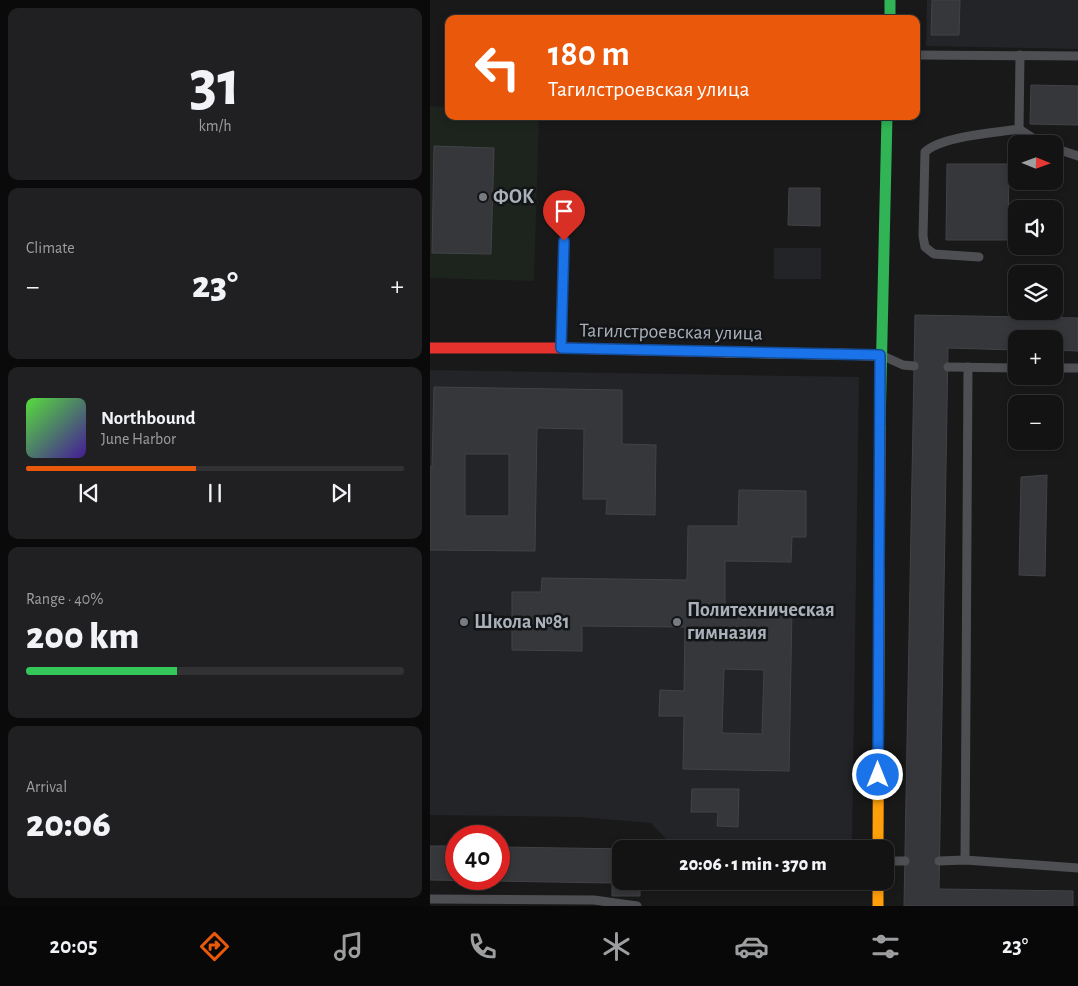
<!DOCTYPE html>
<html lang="en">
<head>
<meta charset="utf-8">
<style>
  body { margin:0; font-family:"Alegreya Sans",sans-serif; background:#202022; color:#f1f3f6; height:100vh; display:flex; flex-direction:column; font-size:19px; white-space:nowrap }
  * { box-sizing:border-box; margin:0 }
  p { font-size:16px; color:#9d9ea0 }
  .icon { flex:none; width:28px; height:28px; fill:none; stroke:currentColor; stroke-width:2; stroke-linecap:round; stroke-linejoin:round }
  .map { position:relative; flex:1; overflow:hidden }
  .drawer { display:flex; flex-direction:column; gap:8px; padding:8px; background:#0a0a0b; width:430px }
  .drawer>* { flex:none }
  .hud { position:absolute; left:15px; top:15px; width:475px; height:105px; border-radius:10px; box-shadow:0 2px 8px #0003,0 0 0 1px #323234; background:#ea580c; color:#fff; overflow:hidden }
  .needle { width:32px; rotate:91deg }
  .controls { position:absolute; left:578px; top:135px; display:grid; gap:10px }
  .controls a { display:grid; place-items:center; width:55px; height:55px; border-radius:10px; background:#131314; box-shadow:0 2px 8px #0003,0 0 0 1px #323234; font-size:25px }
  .speed { position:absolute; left:15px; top:825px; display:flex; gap:10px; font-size:25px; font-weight:700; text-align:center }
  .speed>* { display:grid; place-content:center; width:65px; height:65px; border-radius:50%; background:#131314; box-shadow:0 2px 8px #0003,0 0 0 1px #323234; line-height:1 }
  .speed .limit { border:8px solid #d22; background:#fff; color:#111 }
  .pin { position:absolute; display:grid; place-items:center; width:42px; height:42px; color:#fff; margin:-51px -21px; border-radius:50% 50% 50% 0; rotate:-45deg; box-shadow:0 0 5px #0007 }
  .pin .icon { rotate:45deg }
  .me { position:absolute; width:55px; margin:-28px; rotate:0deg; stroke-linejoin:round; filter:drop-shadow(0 0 4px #0008) }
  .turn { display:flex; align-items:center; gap:18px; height:105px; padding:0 20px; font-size:22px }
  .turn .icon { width:65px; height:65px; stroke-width:2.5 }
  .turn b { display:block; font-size:35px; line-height:42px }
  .big { font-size:38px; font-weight:800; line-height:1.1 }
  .drawer .tile { flex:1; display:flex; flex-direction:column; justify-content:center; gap:8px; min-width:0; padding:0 18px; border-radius:10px; background:#202022 }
  .drawer .dial { align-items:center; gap:0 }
  .dial b { font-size:65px; line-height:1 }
  .song { display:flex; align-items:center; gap:15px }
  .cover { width:60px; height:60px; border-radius:8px; background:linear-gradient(135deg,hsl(110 70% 55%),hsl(260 70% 35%)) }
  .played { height:5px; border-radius:2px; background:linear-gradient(90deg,#ea580c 45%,#323234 45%) }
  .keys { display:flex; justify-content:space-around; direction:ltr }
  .heat { display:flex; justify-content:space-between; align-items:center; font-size:28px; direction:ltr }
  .charge { height:8px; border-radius:4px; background:linear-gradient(90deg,#34c759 40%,#323234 0) }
  .trip { position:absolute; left:182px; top:840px; width:282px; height:50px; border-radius:10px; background:#131314; box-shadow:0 2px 8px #0003,0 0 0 1px #323234; font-weight:800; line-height:50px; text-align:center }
  .dock { display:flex; height:80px; justify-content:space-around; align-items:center; background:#080808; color:#9d9ea0 }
  .dock .icon { width:35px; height:35px }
  .dock .current { color:#ea580c }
  .dock b { font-size:22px; color:#f1f3f6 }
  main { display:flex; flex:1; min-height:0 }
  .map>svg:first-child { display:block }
  .built { fill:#232427 }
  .green { fill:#1d241e }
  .building { fill:#36373a; stroke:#424346; fill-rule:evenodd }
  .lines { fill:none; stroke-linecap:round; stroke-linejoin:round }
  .lane { stroke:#4d4f53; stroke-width:9 }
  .fast { stroke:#30b455; stroke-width:11 }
  .slow { stroke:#ff9f0a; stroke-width:11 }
  .jam { stroke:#e5322d; stroke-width:11 }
  .route-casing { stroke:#114b97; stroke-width:12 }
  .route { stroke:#1a73e8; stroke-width:9 }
  .poi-dot { fill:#777c83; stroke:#131416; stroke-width:2 }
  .labels { text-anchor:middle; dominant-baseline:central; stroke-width:5; stroke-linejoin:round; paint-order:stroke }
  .poi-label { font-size:20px; font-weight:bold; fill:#aab1bb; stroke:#131416; text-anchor:start }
  .street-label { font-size:20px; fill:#aab1bb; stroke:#131416 }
</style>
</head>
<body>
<main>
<section class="drawer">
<div class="tile dial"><b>31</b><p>km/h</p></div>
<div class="tile"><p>Climate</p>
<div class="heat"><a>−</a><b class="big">23°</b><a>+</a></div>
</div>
<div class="tile">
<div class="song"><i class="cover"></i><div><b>Northbound</b><p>June Harbor</p></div></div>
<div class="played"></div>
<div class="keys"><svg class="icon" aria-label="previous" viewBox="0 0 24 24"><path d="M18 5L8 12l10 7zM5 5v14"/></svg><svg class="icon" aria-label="pause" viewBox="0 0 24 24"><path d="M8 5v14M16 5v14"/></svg><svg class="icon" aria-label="next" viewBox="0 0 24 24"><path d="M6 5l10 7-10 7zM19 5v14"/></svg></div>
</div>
<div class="tile"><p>Range · 40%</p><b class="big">200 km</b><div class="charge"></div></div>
<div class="tile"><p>Arrival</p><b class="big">20:06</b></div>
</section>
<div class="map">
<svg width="648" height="906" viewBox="0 0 648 906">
  <rect width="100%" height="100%" fill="#19191a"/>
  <g class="built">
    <polygon points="497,0 648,0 648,49 496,46"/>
    <rect x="344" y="248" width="47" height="31"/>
    <polygon points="0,370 429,377 422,845 237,840 221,823 149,817 0,815"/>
  </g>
  <polygon class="green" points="0,106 19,107 19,116 109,116 104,281 0,278"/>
  <g class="building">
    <polygon points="502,0 530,0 529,35 501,35"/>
    <polygon points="601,85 648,86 648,125 600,124"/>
    <polygon points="4,146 64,148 61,254 2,253"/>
    <polygon points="517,164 579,164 578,240 516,240"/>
    <polygon points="359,188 390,188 390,226 358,225"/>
    <polygon points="485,315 648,318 648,351 624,350 624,339 586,339 586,350 518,348 509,889 643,891 643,906 474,906"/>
    <path d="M4,387L192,390V444L226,445L225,515L176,514L177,499H153L154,429L107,428L105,551L0,550V467H2ZM35,454H79V516H35Z"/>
    <polygon points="617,475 615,576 589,575 591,477"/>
    <path d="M309,490L376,491V537H362L361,562L295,561V609L362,610L359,771L253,769L254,716H229L230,690L254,691L255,627L152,626V651L82,650V592H111L112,578L257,580L258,526H308ZM294,669L334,670L332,734L292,733Z"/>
    <polygon points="262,789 309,789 308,827 287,826 288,812 261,812"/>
    <polygon points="0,846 26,846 26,879 69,879 69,847 199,849 191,849 191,881 210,881 210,896 182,896 182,883 0,880"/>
  </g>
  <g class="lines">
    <g class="lane">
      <polyline points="486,55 648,56"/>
      <polyline points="589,129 612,144"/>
      <polyline points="624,148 648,156"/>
      <path d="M549,257L504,254L495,247L493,236L495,152C511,136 565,133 589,129L590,55"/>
      <polyline points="131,348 134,241"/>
      <polyline points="451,355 473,365 484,366"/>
      <polyline points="518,367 586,368"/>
      <polyline points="624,368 648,368"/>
      <polyline points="535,860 538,367"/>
      <polyline points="456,861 475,861"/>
      <polyline points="509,861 535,860 648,868"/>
      <polyline points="0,899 164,900 207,906"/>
    </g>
    <g class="fast">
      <polyline points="460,0 460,19"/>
      <polyline points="450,427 457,116"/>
    </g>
    <g class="slow">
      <polyline points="295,352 450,355"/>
      <polyline points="448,849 450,427"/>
      <polyline points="448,881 448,906"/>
    </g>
    <polyline class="jam" points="0,348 131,348 295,352"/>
  </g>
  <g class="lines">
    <defs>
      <polyline id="route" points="134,241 131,348 450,355 448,775"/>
    </defs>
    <use href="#route" class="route-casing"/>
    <use href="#route" class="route"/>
  </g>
  <g class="poi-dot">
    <circle cx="53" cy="197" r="5"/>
    <circle cx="34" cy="622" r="5"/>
    <circle cx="247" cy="622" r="5"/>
  </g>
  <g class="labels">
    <g class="poi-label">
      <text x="63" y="197">ФОК</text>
      <text x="257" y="610">Политехническая<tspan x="257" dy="23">гимназия</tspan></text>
      <text x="44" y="622">Школа №81</text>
    </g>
    <g class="street-label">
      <text transform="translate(241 332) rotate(1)">Тагилстроевская улица</text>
    </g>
  </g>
</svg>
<div class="controls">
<a><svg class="needle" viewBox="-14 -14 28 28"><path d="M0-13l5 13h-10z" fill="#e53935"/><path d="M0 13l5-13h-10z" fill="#9d9ea0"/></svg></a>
<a><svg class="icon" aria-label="sound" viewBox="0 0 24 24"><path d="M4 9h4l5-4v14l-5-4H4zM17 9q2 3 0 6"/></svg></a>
<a><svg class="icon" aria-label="layers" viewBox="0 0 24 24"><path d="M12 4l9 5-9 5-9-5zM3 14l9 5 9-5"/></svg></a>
<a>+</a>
<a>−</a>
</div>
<div class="speed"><div class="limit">40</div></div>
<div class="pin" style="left:134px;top:241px;background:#d93025"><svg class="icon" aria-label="arrive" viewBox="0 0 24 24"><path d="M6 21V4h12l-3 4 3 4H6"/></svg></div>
<svg class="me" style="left:448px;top:775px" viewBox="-20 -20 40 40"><circle r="17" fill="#1a73e8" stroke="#fff" stroke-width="3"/><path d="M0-11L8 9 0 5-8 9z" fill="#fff"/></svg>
<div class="trip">20:06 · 1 min · 370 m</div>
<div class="hud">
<div class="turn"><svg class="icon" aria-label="left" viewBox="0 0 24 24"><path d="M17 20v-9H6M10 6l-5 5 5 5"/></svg><div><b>180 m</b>Тагилстроевская улица</div></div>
</div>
</div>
</main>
<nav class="dock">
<b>20:05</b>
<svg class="icon current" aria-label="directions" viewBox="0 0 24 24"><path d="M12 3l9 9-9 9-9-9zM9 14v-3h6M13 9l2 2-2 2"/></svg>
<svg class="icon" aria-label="music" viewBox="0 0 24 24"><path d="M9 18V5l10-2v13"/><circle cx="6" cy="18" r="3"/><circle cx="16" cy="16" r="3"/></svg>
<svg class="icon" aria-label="phone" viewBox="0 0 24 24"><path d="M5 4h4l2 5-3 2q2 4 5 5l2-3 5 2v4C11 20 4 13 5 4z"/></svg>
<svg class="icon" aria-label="climate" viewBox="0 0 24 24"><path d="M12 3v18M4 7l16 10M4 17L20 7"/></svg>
<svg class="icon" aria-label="car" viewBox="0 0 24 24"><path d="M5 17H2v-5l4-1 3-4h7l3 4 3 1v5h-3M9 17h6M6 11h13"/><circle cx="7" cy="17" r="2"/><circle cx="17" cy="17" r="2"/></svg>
<svg class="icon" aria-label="filters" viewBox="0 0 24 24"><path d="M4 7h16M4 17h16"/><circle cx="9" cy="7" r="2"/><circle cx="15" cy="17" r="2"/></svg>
<b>23°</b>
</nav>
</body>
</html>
